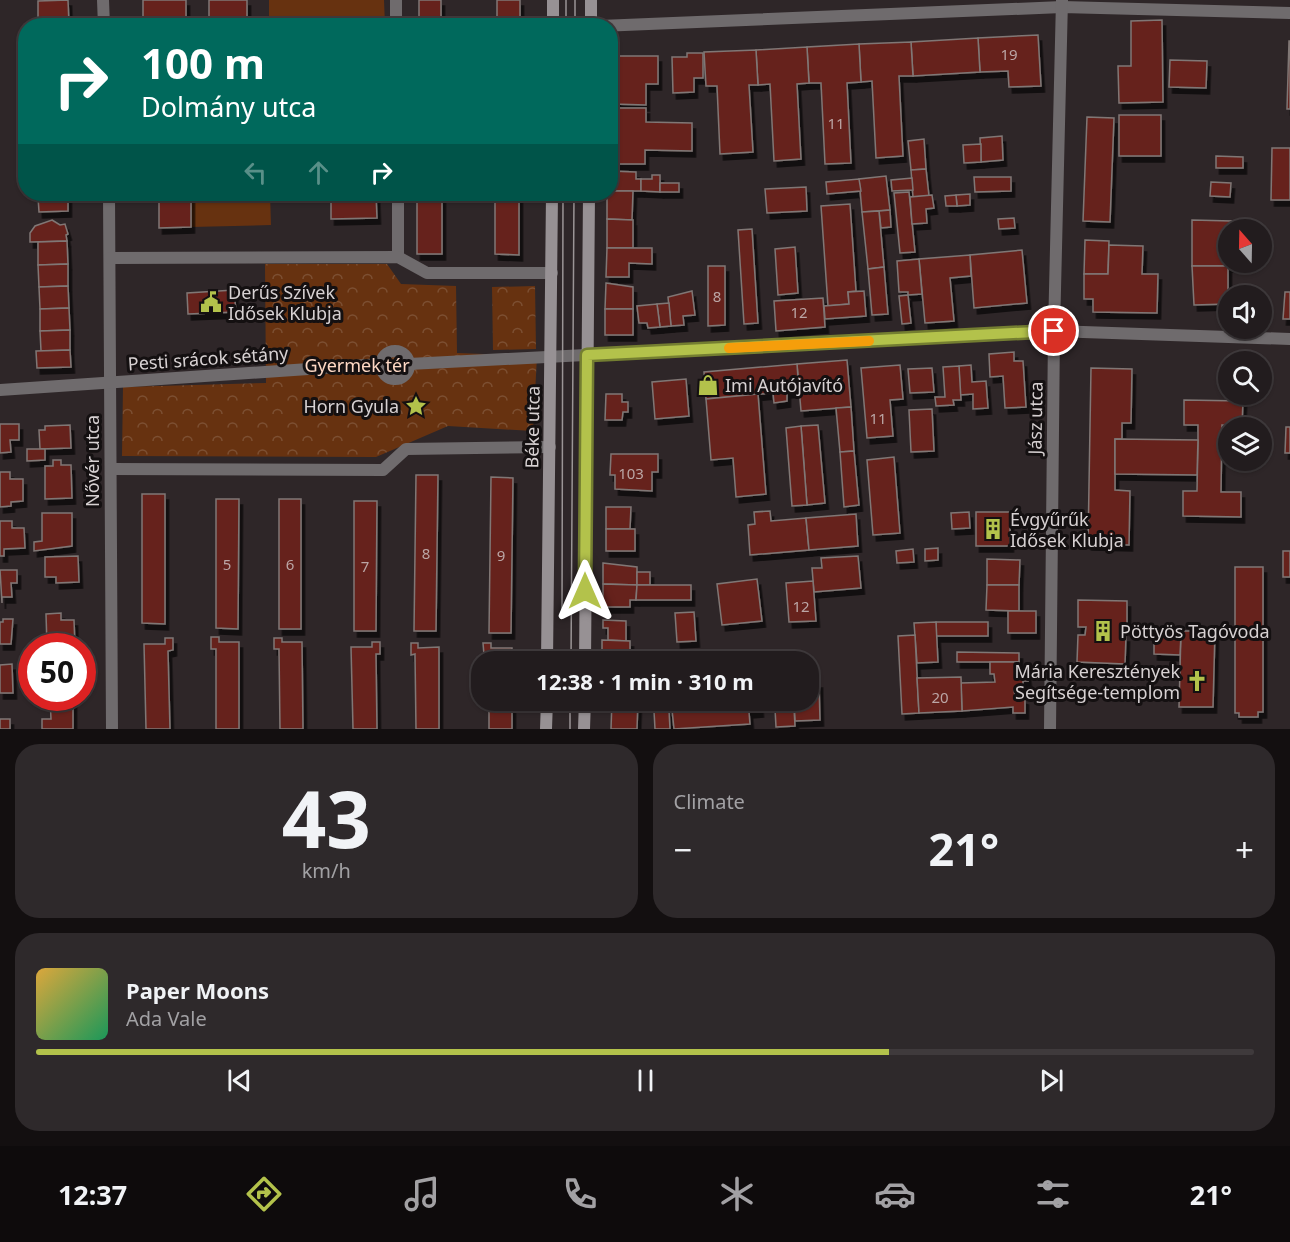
<!DOCTYPE html>
<html lang="en">
<head>
<meta charset="utf-8">
<style>
  body { margin:0; font-family:"Noto Sans",sans-serif; background:#2e292b; color:#f1f3f6; height:100vh; display:flex; flex-direction:column; font-size:22px; white-space:nowrap }
  * { box-sizing:border-box; margin:0 }
  p { font-size:20px; color:#a2a1a4 }
  .icon { flex:none; width:33px; height:33px; fill:none; stroke:currentColor; stroke-width:2; stroke-linecap:round; stroke-linejoin:round }
  .map { position:relative; height:729px; overflow:hidden }
  .drawer { display:flex; flex-direction:column; gap:15px; padding:15px; background:#130f10; flex:1 }
  .drawer>* { flex:none }
  .guide { position:absolute; left:18px; top:18px; width:600px; height:183px; border-radius:24px; box-shadow:0 2px 4px #0004,0 0 0 2px #3f3a3c; background:#00695c; color:#fff; overflow:hidden }
  .needle { width:39px; rotate:340deg }
  .tools { position:absolute; left:1218px; top:219px; display:grid; gap:12px }
  .tools a { display:grid; place-items:center; width:54px; height:54px; border-radius:50%; background:#221c1e; box-shadow:0 2px 4px #0004,0 0 0 2px #3f3a3c; font-size:30px }
  .speed { position:absolute; left:18px; top:633px; display:flex; gap:12px; font-size:30px; font-weight:700; text-align:center }
  .speed>* { display:grid; place-content:center; width:78px; height:78px; border-radius:50%; background:#221c1e; box-shadow:0 2px 4px #0004,0 0 0 2px #3f3a3c; line-height:1 }
  .speed .limit { border:9px solid #d22; background:#fff; color:#111 }
  .pin { position:absolute; display:grid; place-items:center; width:51px; height:51px; color:#fff; margin:-26px; border:3px solid #fff; border-radius:50%; box-shadow:0 2px 6px #0007 }
  .me { position:absolute; width:66px; margin:-33px; rotate:0deg; stroke-linejoin:round; filter:drop-shadow(0 0 4px #0008) }
  .turn { display:flex; align-items:center; gap:21px; height:126px; padding:0 24px; font-size:27px }
  .turn .icon { width:78px; height:78px; stroke-width:2.5 }
  .turn b { display:block; font-size:42px; line-height:51px }
  .lanes { display:flex; align-items:center; height:57px; padding:0 24px; background:#0003; justify-content:center; gap:30px; direction:ltr }
  .lanes .off { opacity:.35 }
  .big { font-size:45px; font-weight:700; line-height:1.1 }
  .drawer .widget { flex:1; display:flex; flex-direction:column; justify-content:center; gap:9px; min-width:0; padding:0 21px; border-radius:24px; background:#2e292b }
  .drawer .dial { align-items:center; gap:0 }
  .dial b { font-size:78px; line-height:1 }
  .song { display:flex; align-items:center; gap:18px }
  .cover { width:72px; height:72px; border-radius:9px; background:linear-gradient(135deg,hsl(40 70% 55%),hsl(150 70% 35%)) }
  .played { height:6px; border-radius:3px; background:linear-gradient(90deg,#b3c24b 70%,#3f3a3c 70%) }
  .keys { display:flex; justify-content:space-around; direction:ltr }
  .heat { display:flex; justify-content:space-between; align-items:center; font-size:33px; direction:ltr }
  .drawer .tiles { flex:1; display:grid; gap:15px; grid-template-columns:1fr 1fr }
  .widget:last-child { grid-column:span 2 }
  .trip { position:absolute; left:471px; top:651px; width:348px; height:60px; border-radius:24px; background:#221c1e; box-shadow:0 2px 4px #0004,0 0 0 2px #3f3a3c; font-weight:700; line-height:60px; text-align:center }
  .tabs { display:flex; height:96px; justify-content:space-around; align-items:center; background:#0e0b0c; color:#a2a1a4 }
  .tabs .icon { width:42px; height:42px }
  .tabs .active { color:#b3c24b }
  .tabs b { font-size:27px; color:#f1f3f6 }
  .map>svg:first-child { display:block }
  .grass { fill:#673210 }
  .park { fill:url(#park-crowns) }
  .building { fill:#66241f; stroke:#807775; stroke-width:1.5; filter:url(#shadow) }
  .lines { fill:none; stroke-linecap:round; stroke-linejoin:round }
  .street { stroke:#6f6b6d; stroke-width:12 }
  .secondary { stroke:#979194; stroke-width:12 }
  .tram { stroke:#9b9596; stroke-width:1.5 }
  .route-casing { stroke:#747e31; stroke-width:15 }
  .route { stroke:#b3c24b; stroke-width:10 }
  .slow { stroke:#f59e0b; stroke-width:10 }
  .labels { text-anchor:middle; dominant-baseline:central; stroke-width:6; stroke-linejoin:round; paint-order:stroke }
  .number-label { font-size:15px; fill:#bba6a5 }
  .poi-label { font-size:18px; fill:#d7d1d2; stroke:#141011; text-anchor:start }
  .street-label { font-size:18px; fill:#d7d1d2; stroke:#141011 }
  .park-label { font-size:18px; fill:#fed8c4; stroke:#141011 }
</style>
</head>
<body>
<div class="map">
<svg width="1290" height="729" viewBox="0 0 1290 729">
  <defs>
    <pattern id="park-crowns" width="20" height="18" patternUnits="userSpaceOnUse" patternTransform="scale(1.5)"><rect width="20" height="18" fill="#673210"/><path d="M2 6a3 3 0 1 1 6 0M12 15a3 3 0 1 1 6 0" fill="none" stroke="#7c4f32"/></pattern>
    <filter id="shadow"><feDropShadow dx="3.5" dy="6" stdDeviation="0" flood-color="#0009"/></filter>
  </defs>
  <rect width="100%" height="100%" fill="#2e2628"/>
  <g class="grass">
    <polygon points="269,0 384,0 385,25 269,25"/>
    <polygon points="191,194 270,194 271,225 191,227"/>
  </g>
  <g class="park">
    <polygon points="265,264 387,264 401,284 456,286 457,353 537,356 533,431 448,426 376,457 122,456 123,387 266,383"/>
    <polygon points="535,286 536,349 493,350 492,287"/>
  </g>
  <g class="building">
    <polygon points="68,0 69,23 38,24 38,1"/>
    <rect x="143" y="0" width="43" height="26"/>
    <polygon points="209,0 247,0 247,19 209,17"/>
    <rect x="419" y="0" width="22" height="26"/>
    <rect x="497" y="0" width="23" height="26"/>
    <polygon points="1162,20 1163,102 1119,103 1118,66 1131,66 1131,21"/>
    <polygon points="1038,35 1041,86 1009,87 1008,71 980,72 978,38"/>
    <polygon points="978,38 980,72 913,76 911,42"/>
    <polygon points="1289,41 1290,41 1290,109 1287,109"/>
    <polygon points="911,42 913,76 899,76 903,156 876,158 872,81 861,82 859,44"/>
    <polygon points="859,44 861,82 847,83 851,163 825,164 821,83 809,83 807,47"/>
    <polygon points="807,47 809,83 797,84 801,159 774,161 770,84 758,85 756,50"/>
    <polygon points="756,50 758,85 749,85 753,152 720,154 717,86 706,86 704,52"/>
    <polygon points="687,53 703,53 703,78 694,78 694,92 673,93 672,57 687,57"/>
    <polygon points="612,56 658,56 658,84 646,84 646,105 612,104"/>
    <polygon points="1170,60 1207,61 1206,88 1169,87"/>
    <polygon points="610,108 646,108 646,122 692,123 692,151 645,150 645,164 610,164"/>
    <rect x="1119" y="115" width="42" height="41"/>
    <polygon points="1087,117 1114,118 1110,222 1083,221"/>
    <polygon points="1002,136 1003,160 981,162 980,138"/>
    <polygon points="924,139 926,169 911,170 908,141"/>
    <polygon points="981,144 981,162 964,163 963,145"/>
    <polygon points="1272,148 1290,148 1290,200 1271,200"/>
    <polygon points="1216,156 1243,157 1243,168 1216,168"/>
    <polygon points="926,169 929,196 913,197 911,170"/>
    <polygon points="610,171 636,172 636,179 641,179 641,191 610,191"/>
    <polygon points="652,175 660,175 660,192 641,191 641,179 652,179"/>
    <polygon points="886,176 890,210 862,212 859,179"/>
    <polygon points="974,177 1011,177 1011,191 975,192"/>
    <polygon points="912,178 913,190 892,191 891,180"/>
    <polygon points="859,179 861,191 827,194 826,182"/>
    <polygon points="1211,182 1231,183 1230,197 1210,196"/>
    <rect x="660" y="183" width="19" height="9"/>
    <polygon points="806,187 807,211 767,213 765,189"/>
    <polygon points="610,191 633,191 632,220 607,219 607,194"/>
    <polygon points="909,192 915,252 900,253 894,193"/>
    <polygon points="159,194 191,194 191,227 159,228"/>
    <polygon points="331,194 376,194 377,218 331,219"/>
    <rect x="417" y="194" width="25" height="60"/>
    <polygon points="495,194 519,194 519,255 495,254"/>
    <polygon points="970,194 970,205 957,206 956,195"/>
    <polygon points="932,195 934,208 926,209 927,223 912,224 910,197"/>
    <polygon points="956,195 957,206 946,206 945,196"/>
    <polygon points="68,196 68,211 39,212 38,197"/>
    <polygon points="850,204 856,291 848,292 849,304 828,306 821,206"/>
    <polygon points="890,210 891,227 881,228 879,211"/>
    <polygon points="879,211 884,267 868,269 862,212"/>
    <polygon points="1014,218 1015,228 999,229 998,219"/>
    <polygon points="607,219 633,220 633,248 607,248"/>
    <polygon points="52,220 60,225 65,224 68,234 66,235 67,241 30,242 30,233 35,226"/>
    <polygon points="1192,220 1232,221 1232,230 1228,230 1228,262 1232,262 1232,266 1192,266"/>
    <polygon points="752,229 758,323 744,324 738,230"/>
    <polygon points="1085,240 1109,241 1108,274 1084,274"/>
    <polygon points="67,241 68,264 38,265 38,242"/>
    <polygon points="1109,245 1143,246 1142,274 1158,274 1157,313 1093,312 1093,299 1084,299 1084,274 1108,274"/>
    <polygon points="795,247 798,293 778,295 775,249"/>
    <polygon points="607,248 652,248 652,264 629,263 629,277 606,277"/>
    <polygon points="1022,250 1027,303 974,308 970,255"/>
    <polygon points="970,255 971,276 950,278 954,321 925,323 919,259"/>
    <polygon points="919,259 922,294 908,295 908,292 899,292 897,261"/>
    <polygon points="68,264 68,286 39,287 38,265"/>
    <polygon points="708,266 725,266 725,325 708,326"/>
    <polygon points="1192,266 1228,266 1228,304 1194,305"/>
    <polygon points="884,267 888,314 872,315 868,269"/>
    <polygon points="606,283 633,287 633,309 605,309"/>
    <polygon points="68,286 69,308 40,309 39,287"/>
    <polygon points="234,290 236,312 188,314 187,293"/>
    <polygon points="692,291 695,315 683,316 684,325 671,326 668,297"/>
    <polygon points="864,291 866,316 825,319 824,306 849,304 848,292"/>
    <polygon points="1285,292 1290,292 1290,319 1283,319"/>
    <polygon points="908,295 911,323 902,324 899,296"/>
    <polygon points="823,298 825,327 776,331 774,301"/>
    <polygon points="669,303 671,326 660,327 657,304"/>
    <polygon points="657,304 660,327 648,328 647,323 639,323 637,306"/>
    <polygon points="69,308 70,330 40,331 40,309"/>
    <rect x="605" y="309" width="28" height="26"/>
    <polygon points="70,330 70,350 41,351 40,331"/>
    <polygon points="70,350 71,367 37,368 36,351"/>
    <polygon points="1014,352 1014,361 1023,361 1026,407 1005,408 1003,376 990,377 989,354"/>
    <polygon points="847,360 851,407 801,411 797,364"/>
    <polygon points="797,364 799,391 787,392 787,401 774,403 773,393 706,399 704,372"/>
    <polygon points="900,365 903,399 890,400 893,436 867,438 861,368"/>
    <polygon points="971,365 972,382 986,381 988,408 973,409 973,394 960,395 959,366"/>
    <polygon points="959,366 961,400 953,400 954,405 936,406 935,397 945,397 943,367"/>
    <polygon points="932,368 934,392 910,393 908,369"/>
    <polygon points="1091,368 1132,369 1131,423 1122,423 1122,439 1115,439 1115,490 1130,491 1129,545 1088,544"/>
    <polygon points="686,379 689,416 655,419 652,382"/>
    <polygon points="606,394 622,394 622,402 628,402 628,412 623,412 622,420 605,420"/>
    <polygon points="758,394 766,494 736,497 733,458 711,460 706,399"/>
    <polygon points="1184,400 1243,401 1242,426 1222,425 1221,492 1241,492 1241,517 1183,516 1183,491 1197,491 1198,440 1198,425 1184,425"/>
    <polygon points="851,407 854,451 840,452 836,408"/>
    <polygon points="932,409 934,451 911,452 909,410"/>
    <polygon points="0,424 19,424 19,440 10,440 11,452 0,453"/>
    <polygon points="70,425 71,448 40,449 39,430 45,430 45,426"/>
    <polygon points="818,425 825,503 807,505 801,426"/>
    <polygon points="801,426 807,505 792,506 786,428"/>
    <polygon points="1286,427 1290,427 1290,453 1285,453"/>
    <polygon points="1115,439 1198,440 1197,475 1115,474"/>
    <polygon points="27,449 45,449 45,460 27,461"/>
    <polygon points="854,451 859,505 844,507 840,452"/>
    <polygon points="611,454 658,454 658,472 652,472 652,491 615,489 615,475 610,475"/>
    <polygon points="894,457 900,533 873,535 867,460"/>
    <polygon points="53,460 61,460 61,465 71,465 72,498 45,499 45,466 53,466"/>
    <polygon points="0,472 10,472 10,479 23,479 23,501 11,502 11,506 0,507"/>
    <polygon points="416,475 438,475 436,631 414,631"/>
    <polygon points="491,477 513,478 511,633 489,633"/>
    <polygon points="142,494 165,494 165,624 142,623"/>
    <polygon points="216,499 239,499 238,629 216,628"/>
    <rect x="279" y="499" width="22" height="130"/>
    <polygon points="354,501 377,501 376,631 354,631"/>
    <polygon points="606,507 631,507 630,529 606,529"/>
    <polygon points="770,511 771,521 806,518 809,550 750,555 748,525 755,524 754,512"/>
    <polygon points="969,512 970,528 952,529 951,513"/>
    <rect x="976" y="512" width="34" height="34"/>
    <polygon points="42,513 72,513 72,546 34,551 34,542 42,541"/>
    <polygon points="856,514 858,546 809,550 806,518"/>
    <polygon points="0,521 12,521 12,528 24,528 25,548 4,549 4,556 0,556"/>
    <rect x="606" y="529" width="29" height="22"/>
    <polygon points="938,548 938,560 925,561 925,549"/>
    <polygon points="913,549 914,562 897,563 896,551"/>
    <rect x="1283" y="551" width="7" height="26"/>
    <polygon points="78,556 79,582 56,583 56,577 45,577 45,557"/>
    <polygon points="858,556 861,588 814,592 812,568 822,568 821,558"/>
    <polygon points="987,559 1020,560 1019,585 987,585"/>
    <polygon points="603,563 637,567 637,585 603,584"/>
    <polygon points="1235,567 1263,567 1263,712 1258,712 1258,717 1239,717 1239,713 1235,713"/>
    <polygon points="0,570 17,570 17,583 11,583 12,597 2,597 2,603"/>
    <rect x="637" y="572" width="13" height="13"/>
    <polygon points="757,579 762,621 722,625 717,584"/>
    <polygon points="813,581 816,621 789,622 786,583"/>
    <polygon points="603,584 637,585 636,600 630,600 630,607 603,607"/>
    <polygon points="637,585 691,585 691,600 636,600"/>
    <polygon points="987,585 1019,585 1019,611 986,610"/>
    <polygon points="1078,600 1127,601 1127,627 1120,626 1120,636 1126,636 1125,664 1077,662 1078,635 1085,635 1086,627 1078,627"/>
    <rect x="1008" y="611" width="28" height="22"/>
    <polygon points="694,612 696,641 677,642 675,613"/>
    <polygon points="61,613 61,620 74,620 75,646 47,646 46,614"/>
    <polygon points="3,619 13,619 11,644 0,644 0,622 3,622"/>
    <polygon points="603,620 626,621 626,641 608,640 608,628 603,628"/>
    <rect x="936" y="622" width="52" height="14"/>
    <polygon points="936,622 938,662 917,663 914,623"/>
    <polygon points="1181,631 1215,631 1213,707 1179,707"/>
    <polygon points="1154,634 1181,635 1180,655 1154,654"/>
    <polygon points="915,635 919,713 902,714 898,636"/>
    <polygon points="211,637 219,637 219,642 239,642 239,729 216,729 216,649 211,649"/>
    <polygon points="165,638 173,638 173,650 168,651 170,729 146,729 144,644 165,644"/>
    <polygon points="274,638 282,638 282,642 302,642 303,729 280,729 279,649 274,649"/>
    <polygon points="602,640 630,641 630,661 602,661"/>
    <polygon points="372,642 380,642 380,654 376,654 377,729 353,729 351,647 372,647"/>
    <polygon points="411,643 418,643 418,648 439,647 439,729 416,729 415,654 411,655"/>
    <polygon points="483,643 491,643 491,648 512,648 512,662 489,662 488,655 484,655"/>
    <polygon points="957,652 1019,653 1019,662 957,662"/>
    <polygon points="791,654 792,662 777,662 777,655"/>
    <polygon points="990,662 1019,662 1021,673 1027,673 1028,681 1023,681 1023,690 1014,690 1015,696 1025,699 1025,713 1013,713 1013,707 962,711 961,683 995,682 994,674 990,674"/>
    <polygon points="12,664 13,693 0,693 0,665"/>
    <polygon points="961,677 962,711 919,713 917,678"/>
    <polygon points="808,682 819,682 820,720 795,721 794,700 808,700"/>
    <polygon points="50,698 73,698 73,729 42,729 42,719 51,719"/>
    <rect x="489" y="700" width="23" height="29"/>
    <polygon points="612,700 638,700 637,729 611,729"/>
    <polygon points="671,700 759,700 760,711 749,712 750,724 674,729"/>
    <rect x="779" y="700" width="15" height="8"/>
    <polygon points="794,708 795,726 776,727 775,709"/>
    <polygon points="669,710 670,729 655,729 654,711"/>
    <rect x="0" y="719" width="10" height="10"/>
  </g>
  <g class="lines">
    <g class="street">
      <polyline points="103,0 104,26"/>
      <polyline points="396,0 396,26"/>
      <polyline points="600,26 1062,7 1290,13"/>
      <polyline points="109,194 112,729"/>
      <polyline points="398,194 398,257"/>
      <polyline points="110,258 398,257 427,273 552,273"/>
      <circle cx="395" cy="365" r="14"/>
      <polyline points="409,364 1054,331 1290,339"/>
      <polyline points="0,390 381,364"/>
      <polyline points="111,469 383,470 406,449 550,447"/>
      <polyline points="1050,729 1054,331 1062,0"/>
    </g>
    <g class="secondary">
      <polyline points="553,26 553,0"/>
      <polyline points="591,26 591,0"/>
      <polyline points="547,662 552,194"/>
      <polyline points="585,662 589,194"/>
      <polyline points="546,729 547,700"/>
      <polyline points="584,729 585,700"/>
    </g>
    <g class="tram">
      <polyline points="566,26 566,0"/>
      <polyline points="575,26 575,0"/>
      <polyline points="562,616 563,194"/>
      <polyline points="571,662 574,194"/>
      <polyline points="570,729 570,700"/>
    </g>
  </g>
  <g class="lines">
    <defs>
      <polyline id="route" points="585,591 587,355 1054,331"/>
    </defs>
    <use href="#route" class="route-casing"/>
    <use href="#route" class="route"/>
    <polyline class="slow" points="729,348 869,341"/>
  </g>
  <defs>
    <symbol id="civic-bare" viewBox="-9 -9 18 18"><path d="M-.6-6.5H3V-4.5H.6V-3L4-1V1h2V6H-6V1h2V-1L-.6-3ZM-1.2 2.5V6h2.4V2.5Z" fill="#b3c24b" stroke="#141011" stroke-width="2.5" paint-order="stroke"/></symbol>
    <symbol id="shop-bare" viewBox="-9 -9 18 18"><path d="M-5-2.5h2.3a2.7 3.5 0 0 1 5.4 0H5L5.5 6h-11ZM-1.5-2.5h3a1.5 2.3 0 0 0-3 0Z" fill="#b3c24b" stroke="#141011" stroke-width="2.5" paint-order="stroke"/></symbol>
    <symbol id="sight-bare" viewBox="-9 -9 18 18"><path d="M0-6L1.8-2.2L6-1.7L2.9 1.2L3.7 5.4L0 3.3L-3.7 5.4L-2.9 1.2L-6-1.7L-1.8-2.2Z" fill="#b3c24b" stroke="#141011" stroke-width="2.5" paint-order="stroke"/></symbol>
    <symbol id="building-bare" viewBox="-9 -9 18 18"><path d="M-4-6H4V6H1V3H-1V6H-4ZM-2.5-4.3h1.7v1.8h-1.7ZM.8-4.3h1.7v1.8H.8ZM-2.5-1h1.7V.8h-1.7ZM.8-1h1.7V.8H.8Z" fill="#b3c24b" stroke="#141011" stroke-width="2.5" paint-order="stroke"/></symbol>
    <symbol id="church-bare" viewBox="-9 -9 18 18"><path d="M-1.2-6h2.4v3.5h3.3v2.4h-3.3V6h-2.4V-.1h-3.3v-2.4h3.3Z" fill="#b3c24b" stroke="#141011" stroke-width="2.5" paint-order="stroke"/></symbol>
  </defs>
  <g fill-rule="evenodd">
    <use href="#civic-bare" x="196" y="287" width="30" height="30"/>
    <use href="#shop-bare" x="693" y="370" width="30" height="30"/>
    <use href="#sight-bare" x="401" y="391" width="30" height="30"/>
    <use href="#building-bare" x="978" y="514" width="30" height="30"/>
    <use href="#building-bare" x="1088" y="616" width="30" height="30"/>
    <use href="#church-bare" x="1182" y="666" width="30" height="30"/>
  </g>
  <g class="labels">
    <g class="number-label">
      <text x="1009" y="54">19</text>
      <text x="836" y="123">11</text>
      <text x="717" y="296">8</text>
      <text x="799" y="312">12</text>
      <text x="878" y="418">11</text>
      <text x="631" y="473">103</text>
      <text x="426" y="553">8</text>
      <text x="501" y="555">9</text>
      <text x="227" y="564">5</text>
      <text x="290" y="564">6</text>
      <text x="365" y="566">7</text>
      <text x="801" y="606">12</text>
      <text x="940" y="697">20</text>
    </g>
    <g class="poi-label">
      <text x="228" y="292">Derűs Szívek<tspan x="228" dy="21">Idősek Klubja</tspan></text>
      <text x="725" y="385">Imi Autójavító</text>
      <text x="399" y="406" text-anchor="end">Horn Gyula</text>
      <text x="1010" y="519">Évgyűrűk<tspan x="1010" dy="21">Idősek Klubja</tspan></text>
      <text x="1120" y="631">Pöttyös Tagóvoda</text>
      <text x="1180" y="671" text-anchor="end">Mária Keresztények<tspan x="1180" dy="21">Segítsége-templom</tspan></text>
    </g>
    <g class="street-label">
      <text transform="translate(208 358) rotate(-4)">Pesti srácok sétány</text>
      <text transform="translate(1035 418) rotate(-89)">Jász utca</text>
      <text transform="translate(532 427) rotate(-89)">Béke utca</text>
      <text transform="translate(92 461) rotate(-90)">Nővér utca</text>
    </g>
    <g class="park-label">
      <text x="357" y="365">Gyermek tér</text>
    </g>
  </g>
</svg>
<div class="tools">
<a><svg class="needle" viewBox="-14 -14 28 28"><path d="M0-13l5 13h-10z" fill="#e53935"/><path d="M0 13l5-13h-10z" fill="#a2a1a4"/></svg></a>
<a><svg class="icon" aria-label="sound" viewBox="0 0 24 24"><path d="M4 9h4l5-4v14l-5-4H4zM17 9q2 3 0 6"/></svg></a>
<a><svg class="icon" aria-label="search" viewBox="0 0 24 24"><circle cx="10" cy="10" r="6"/><path d="M15 15l6 6"/></svg></a>
<a><svg class="icon" aria-label="layers" viewBox="0 0 24 24"><path d="M12 4l9 5-9 5-9-5zM3 14l9 5 9-5"/></svg></a>
</div>
<div class="speed"><div class="limit">50</div></div>
<div class="pin" style="left:1054px;top:331px;background:#d93025"><svg class="icon" aria-label="arrive" viewBox="0 0 24 24"><path d="M6 21V4h12l-3 4 3 4H6"/></svg></div>
<svg class="me" style="left:585px;top:591px" viewBox="-20 -20 40 40"><path d="M0-17L14 15 0 8-14 15z" fill="#b3c24b" stroke="#fff" stroke-width="4"/></svg>
<div class="trip">12:38 · 1 min · 310 m</div>
<div class="guide">
<div class="turn"><svg class="icon" aria-label="right" viewBox="0 0 24 24"><path d="M7 20v-9h11M14 6l5 5-5 5"/></svg><div><b>100 m</b>Dolmány utca</div></div>
<div class="lanes"><svg class="icon off" aria-label="left" viewBox="0 0 24 24"><path d="M17 20v-9H6M10 6l-5 5 5 5"/></svg><svg class="icon off" aria-label="ahead" viewBox="0 0 24 24"><path d="M12 20V5M6 11l6-6 6 6"/></svg><svg class="icon" aria-label="right" viewBox="0 0 24 24"><path d="M7 20v-9h11M14 6l5 5-5 5"/></svg></div>
</div>
</div>
<section class="drawer">
<div class="tiles">
<div class="widget dial"><b>43</b><p>km/h</p></div>
<div class="widget"><p>Climate</p>
<div class="heat"><a>−</a><b class="big">21°</b><a>+</a></div>
</div>
<div class="widget">
<div class="song"><i class="cover"></i><div><b>Paper Moons</b><p>Ada Vale</p></div></div>
<div class="played"></div>
<div class="keys"><svg class="icon" aria-label="previous" viewBox="0 0 24 24"><path d="M18 5L8 12l10 7zM5 5v14"/></svg><svg class="icon" aria-label="pause" viewBox="0 0 24 24"><path d="M8 5v14M16 5v14"/></svg><svg class="icon" aria-label="next" viewBox="0 0 24 24"><path d="M6 5l10 7-10 7zM19 5v14"/></svg></div>
</div>
</div>
</section>
<nav class="tabs">
<b>12:37</b>
<svg class="icon active" aria-label="directions" viewBox="0 0 24 24"><path d="M12 3l9 9-9 9-9-9zM9 14v-3h6M13 9l2 2-2 2"/></svg>
<svg class="icon" aria-label="music" viewBox="0 0 24 24"><path d="M9 18V5l10-2v13"/><circle cx="6" cy="18" r="3"/><circle cx="16" cy="16" r="3"/></svg>
<svg class="icon" aria-label="phone" viewBox="0 0 24 24"><path d="M5 4h4l2 5-3 2q2 4 5 5l2-3 5 2v4C11 20 4 13 5 4z"/></svg>
<svg class="icon" aria-label="climate" viewBox="0 0 24 24"><path d="M12 3v18M4 7l16 10M4 17L20 7"/></svg>
<svg class="icon" aria-label="car" viewBox="0 0 24 24"><path d="M5 17H2v-5l4-1 3-4h7l3 4 3 1v5h-3M9 17h6M6 11h13"/><circle cx="7" cy="17" r="2"/><circle cx="17" cy="17" r="2"/></svg>
<svg class="icon" aria-label="filters" viewBox="0 0 24 24"><path d="M4 7h16M4 17h16"/><circle cx="9" cy="7" r="2"/><circle cx="15" cy="17" r="2"/></svg>
<b>21°</b>
</nav>
</body>
</html>
